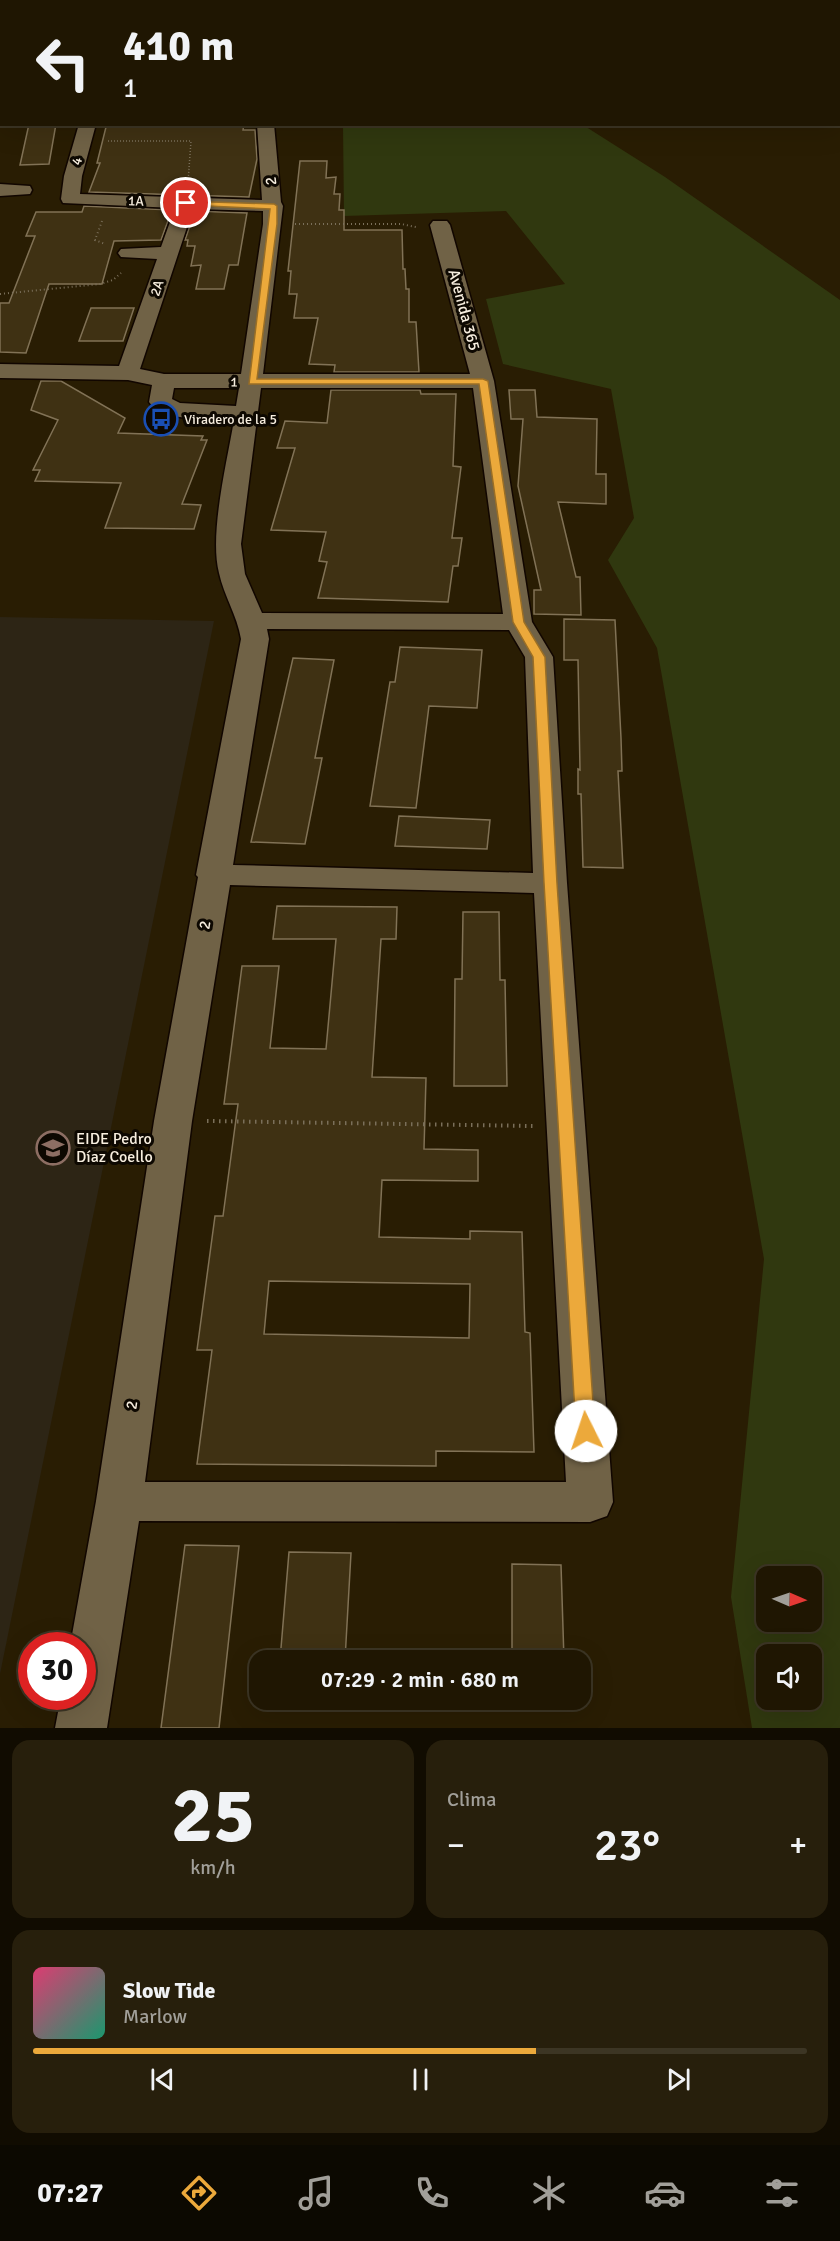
<!DOCTYPE html>
<html lang="es">
<head>
<meta charset="utf-8">
<style>
  body { margin:0; font-family:Signika,sans-serif; background:#271f0c; color:#f1f3f6; height:100vh; display:flex; flex-direction:column; font-size:22px; white-space:nowrap }
  * { box-sizing:border-box; margin:0 }
  p { font-size:20px; color:#a19f99 }
  .icon { flex:none; width:33px; height:33px; fill:none; stroke:currentColor; stroke-width:2; stroke-linecap:round; stroke-linejoin:round }
  .map { position:relative; height:1728px; overflow:hidden }
  .sheet { display:flex; flex-direction:column; gap:12px; padding:12px; background:#110c01; flex:1 }
  .sheet>* { flex:none }
  .top-card { position:absolute; left:0px; top:0px; width:840px; height:126px; box-shadow:0 6px 24px #0002,0 0 0 2px #3c3524; background:#1f1602; color:#f1f3f6; overflow:hidden }
  .needle { width:39px; rotate:92deg }
  .tools { position:absolute; left:756px; top:1566px; display:grid; gap:12px }
  .tools a { display:grid; place-items:center; width:66px; height:66px; border-radius:12px; background:#1f1602; box-shadow:0 6px 24px #0002,0 0 0 2px #3c3524; font-size:30px }
  .speed { position:absolute; left:18px; top:1632px; display:flex; gap:12px; font-size:30px; font-weight:700; text-align:center }
  .speed>* { display:grid; place-content:center; width:78px; height:78px; border-radius:50%; background:#1f1602; box-shadow:0 6px 24px #0002,0 0 0 2px #3c3524; line-height:1 }
  .speed .limit { border:9px solid #d22; background:#fff; color:#111 }
  .pin { position:absolute; display:grid; place-items:center; width:51px; height:51px; color:#fff; margin:-26px; border:3px solid #fff; border-radius:50%; box-shadow:0 2px 6px #0007 }
  .me { position:absolute; width:66px; margin:-33px; rotate:356deg; stroke-linejoin:round; filter:drop-shadow(0 0 4px #0008) }
  .turn { display:flex; align-items:center; gap:21px; height:126px; padding:0 24px; font-size:27px }
  .turn .icon { width:78px; height:78px; stroke-width:2.5 }
  .turn b { display:block; font-size:42px; line-height:51px }
  .big { font-size:45px; font-weight:600; line-height:1.1 }
  .sheet .widget { flex:1; display:flex; flex-direction:column; justify-content:center; gap:9px; min-width:0; padding:0 21px; border-radius:18px; background:#271f0c }
  .sheet .dial { align-items:center; gap:0 }
  .dial b { font-size:78px; line-height:1 }
  .song { display:flex; align-items:center; gap:18px }
  .cover { width:72px; height:72px; border-radius:9px; background:linear-gradient(135deg,hsl(340 70% 55%),hsl(160 70% 35%)) }
  .played { height:6px; border-radius:3px; background:linear-gradient(90deg,#eca93b 65%,#3c3524 65%) }
  .keys { display:flex; justify-content:space-around; direction:ltr }
  .heat { display:flex; justify-content:space-between; align-items:center; font-size:33px; direction:ltr }
  .sheet .tiles { flex:1; display:grid; gap:12px; grid-template-columns:1fr 1fr }
  .widget:last-child { grid-column:span 2 }
  .trip { position:absolute; left:249px; top:1650px; width:342px; height:60px; border-radius:18px; background:#1f1602; box-shadow:0 6px 24px #0002,0 0 0 2px #3c3524; font-weight:600; line-height:60px; text-align:center }
  .tab-bar { display:flex; height:96px; justify-content:space-around; align-items:center; background:#0c0901; color:#a19f99 }
  .tab-bar .icon { width:42px; height:42px }
  .tab-bar .active { color:#eca93b }
  .tab-bar b { font-size:27px; color:#f1f3f6 }
  .map>svg:first-child { display:block }
  .education { fill:#2d2515 }
  .green { fill:#30380f; fill-rule:evenodd }
  .building { fill:#3f3113; stroke:#817256; stroke-width:1.5; fill-rule:evenodd }
  .lines { fill:none; stroke-linecap:round; stroke-linejoin:round }
  .minor-casing { stroke:#110600; stroke-width:3 }
  .path-far2 { stroke:#7a6f5a; stroke-width:1.5; stroke-dasharray:1 2; stroke-linecap:butt }
  .path-far1 { stroke:#7a6f5a; stroke-width:2; stroke-dasharray:1 3; stroke-linecap:butt }
  .path { stroke:#7a6f5a; stroke-width:4; stroke-dasharray:1.5 4.5; stroke-linecap:butt }
  .minor { fill:#706246; fill-rule:evenodd }
  .route { fill:#eca93b; stroke:#996e26; stroke-width:1.5 }
  .labels { text-anchor:middle; dominant-baseline:central; stroke-width:6; stroke-linejoin:round; paint-order:stroke }
  .far-street-label { font-size:14px; fill:#f7eedf; stroke:#0d0801 }
  .far-poi-label { font-size:14px; fill:#f7eedf; stroke:#0d0801; text-anchor:start }
  .street-label { font-size:16px; fill:#f7eedf; stroke:#0d0801 }
  .poi-label { font-size:16px; fill:#f7eedf; stroke:#0d0801; text-anchor:start }
</style>
</head>
<body>
<div class="map">
<svg width="840" height="1728" viewBox="0 0 840 1728">
  <rect width="100%" height="100%" fill="#291d03"/>
  <polygon class="education" points="0,617 214,621 0,1674"/>
  <path class="green" d="M343,125H583L665,177L840,300V1728H752L731,1597L764,1259L657,648L608,560L634,518L611,389L503,364L486,299L565,284L506,211L344,216ZM766,1576H812V1622H766ZM766,1654H812V1700H766Z"/>
  <g class="building">
    <polygon points="29,124 56,124 49,164 20,165"/>
    <polygon points="150,124 244,124 243,130 255,130 257,159 249,197 89,192 100,163 97,163 106,127 150,127"/>
    <polygon points="300,161 327,161 326,178 336,177 334,194 340,194 339,210 344,210 344,230 402,230 403,269 405,269 406,289 409,289 409,322 416,322 419,372 334,372 335,365 309,364 318,318 294,318 297,294 289,294 291,271 288,271"/>
    <polygon points="84,206 172,210 161,240 114,241 102,284 49,284 26,353 0,352 0,303 9,303 35,236 26,236 36,212 82,212"/>
    <polygon points="195,211 247,213 238,265 229,265 224,289 196,289 201,265 191,266 195,246 187,246 188,240 185,240"/>
    <polygon points="91,308 134,308 123,341 79,341"/>
    <polygon points="41,381 61,381 125,418 118,433 203,436 201,440 207,440 182,504 201,505 194,529 105,528 121,483 35,481 40,470 33,470 58,420 31,410"/>
    <polygon points="331,390 420,390 421,394 456,394 453,466 461,467 452,538 462,538 458,566 453,566 448,602 318,598 327,562 319,561 326,532 271,530 295,448 277,448 285,421 327,423"/>
    <polygon points="509,390 535,390 537,417 597,419 596,474 606,474 606,504 558,502 576,577 580,577 581,615 534,614 534,590 541,590 518,486 523,419 511,419"/>
    <polygon points="564,619 615,620 621,738 622,771 618,771 623,868 583,867 581,794 578,794 578,769 580,770 578,660 564,660"/>
    <polygon points="400,647 482,650 477,708 429,706 416,808 370,806 390,682 395,682"/>
    <polygon points="293,658 334,660 315,758 322,758 305,844 251,842"/>
    <polygon points="399,816 490,820 487,849 395,846"/>
    <path d="M277,906L397,907L396,939H381L372,1077L426,1078L424,1149L478,1150V1181L382,1180L379,1237L470,1239V1231L522,1232L525,1332L530,1333L534,1452L436,1451V1466L197,1464L212,1350H197L215,1216H223L238,1104H224L242,966H279L270,1048L326,1049L336,939H273ZM269,1281L470,1284L469,1338L264,1334Z"/>
    <polygon points="463,912 499,912 500,980 505,980 507,1086 454,1086 455,979 462,979"/>
    <polygon points="185,1545 239,1546 219,1728 161,1728"/>
    <polygon points="289,1552 351,1553 345,1660 280,1660"/>
    <polygon points="512,1564 561,1565 564,1660 512,1660"/>
  </g>
  <g class="lines">
    <defs>
      <g id="minor">
        <rect x="103" y="0" width="14" height="2"/>
        <rect x="249" y="0" width="14" height="2"/>
        <polygon points="808,0 831,0 807,2"/>
        <rect x="0" y="60" width="2" height="10"/>
        <path d="M79,124H96L82,176L80,194L262,200L257,124H274L281,202L283,206L263,374H470L430,225L433,221H447L450,225L494,381L532,622L553,657L567,883L613,1502L607,1516L590,1522L139,1521L107,1728H55L61,1696H82V1646H70L96,1501L154,1121L198,877L196,875L241,639C237,615 224,596 219,573C209,534 227,462 234,420C211,419 162,422 149,402L152,385L128,380L0,378V364L119,366L157,259L121,257L118,253L121,249L161,247L175,208L63,203L61,199L64,176ZM193,209L263,211V224L241,374H164L140,369ZM174,388H239L236,406L180,403L172,399ZM261,388H473L503,614L262,613L245,574L241,544ZM267,629L509,630L525,657L533,873L233,865L269,639ZM230,885L534,893L566,1482H145L192,1121Z"/>
        <polygon points="0,184 30,186 32,190 30,194 0,196"/>
      </g>
    </defs>
    <use href="#minor" class="minor-casing"/>
    <polyline class="path-far2" points="108,141 191,141 188,182"/>
    <g class="path-far1">
      <polyline points="102,221 95,240 105,244"/>
      <polyline points="295,224 401,224 416,227"/>
      <polyline points="0,294 100,284 113,280 121,273"/>
    </g>
    <polyline class="path" points="207,1121 533,1126"/>
    <use href="#minor" class="minor"/>
  </g>
  <polygon class="route" points="183,201 274,204 277,206 277,224 257,379 483,379 488,381 524,622 545,657 557,883 595,1431 592,1437 586,1439 579,1437 576,1431 544,883 533,657 513,622 479,384 249,384 270,209 186,205 183,205"/>
  <defs>
    <symbol id="bus-ring" viewBox="-11 -11 22 22"><circle r="9.5" fill="#0d0801" stroke="#1a4fb4" stroke-width="1.5"/><path d="M-5-6H5V4H4V6H2V4H-2V6H-4V4H-5ZM-3.5-4V0h7V-4ZM-3.5 1.2v1.5H-2V1.2ZM2 1.2v1.5H3.5V1.2Z" fill="#1a4fb4"/></symbol>
    <symbol id="school-ring" viewBox="-11 -11 22 22"><circle r="9.5" fill="#0d0801" stroke="#8d6e63" stroke-width="1.5"/><path d="M0-5L7-2L0 1L-7-2ZM-4 1L0 2.5L4 1V4Q0 6-4 4Z" fill="#8d6e63"/></symbol>
  </defs>
  <g fill-rule="evenodd">
    <use href="#bus-ring" x="142" y="400" width="38" height="38"/>
    <use href="#school-ring" x="34" y="1129" width="38" height="38"/>
  </g>
  <g class="labels">
    <g class="far-street-label">
      <text transform="translate(77 161) rotate(-74)">4</text>
      <text transform="translate(136 201) rotate(2)">1A</text>
      <text transform="translate(157 288) rotate(-71)">2A</text>
      <text transform="translate(234 382) rotate(1)">1</text>
    </g>
    <g class="far-poi-label">
      <text x="184" y="419">Viradero de la 5</text>
    </g>
    <g class="street-label">
      <text transform="translate(271 181) rotate(-96)">2</text>
      <text transform="translate(464 310) rotate(75)">Avenida 365</text>
      <text transform="translate(205 925) rotate(-81)">2</text>
      <text transform="translate(132 1405) rotate(-82)">2</text>
    </g>
    <g class="poi-label">
      <text x="76" y="1139">EIDE Pedro<tspan x="76" dy="18">Díaz Coello</tspan></text>
    </g>
  </g>
</svg>
<div class="tools">
<a><svg class="needle" viewBox="-14 -14 28 28"><path d="M0-13l5 13h-10z" fill="#e53935"/><path d="M0 13l5-13h-10z" fill="#a19f99"/></svg></a>
<a><svg class="icon" aria-label="sound" viewBox="0 0 24 24"><path d="M4 9h4l5-4v14l-5-4H4zM17 9q2 3 0 6"/></svg></a>
</div>
<div class="speed"><div class="limit">30</div></div>
<div class="pin" style="left:186px;top:203px;background:#d93025"><svg class="icon" aria-label="arrive" viewBox="0 0 24 24"><path d="M6 21V4h12l-3 4 3 4H6"/></svg></div>
<svg class="me" style="left:586px;top:1431px" viewBox="-20 -20 40 40"><circle r="19" fill="#fff"/><path d="M0-13L10 11 0 6-10 11z" fill="#eca93b"/></svg>
<div class="trip">07:29 · 2 min · 680 m</div>
<div class="top-card">
<div class="turn"><svg class="icon" aria-label="left" viewBox="0 0 24 24"><path d="M17 20v-9H6M10 6l-5 5 5 5"/></svg><div><b>410 m</b>1</div></div>
</div>
</div>
<section class="sheet">
<div class="tiles">
<div class="widget dial"><b>25</b><p>km/h</p></div>
<div class="widget"><p>Clima</p>
<div class="heat"><a>−</a><b class="big">23°</b><a>+</a></div>
</div>
<div class="widget">
<div class="song"><i class="cover"></i><div><b>Slow Tide</b><p>Marlow</p></div></div>
<div class="played"></div>
<div class="keys"><svg class="icon" aria-label="previous" viewBox="0 0 24 24"><path d="M18 5L8 12l10 7zM5 5v14"/></svg><svg class="icon" aria-label="pause" viewBox="0 0 24 24"><path d="M8 5v14M16 5v14"/></svg><svg class="icon" aria-label="next" viewBox="0 0 24 24"><path d="M6 5l10 7-10 7zM19 5v14"/></svg></div>
</div>
</div>
</section>
<nav class="tab-bar">
<b>07:27</b>
<svg class="icon active" aria-label="directions" viewBox="0 0 24 24"><path d="M12 3l9 9-9 9-9-9zM9 14v-3h6M13 9l2 2-2 2"/></svg>
<svg class="icon" aria-label="music" viewBox="0 0 24 24"><path d="M9 18V5l10-2v13"/><circle cx="6" cy="18" r="3"/><circle cx="16" cy="16" r="3"/></svg>
<svg class="icon" aria-label="phone" viewBox="0 0 24 24"><path d="M5 4h4l2 5-3 2q2 4 5 5l2-3 5 2v4C11 20 4 13 5 4z"/></svg>
<svg class="icon" aria-label="climate" viewBox="0 0 24 24"><path d="M12 3v18M4 7l16 10M4 17L20 7"/></svg>
<svg class="icon" aria-label="car" viewBox="0 0 24 24"><path d="M5 17H2v-5l4-1 3-4h7l3 4 3 1v5h-3M9 17h6M6 11h13"/><circle cx="7" cy="17" r="2"/><circle cx="17" cy="17" r="2"/></svg>
<svg class="icon" aria-label="filters" viewBox="0 0 24 24"><path d="M4 7h16M4 17h16"/><circle cx="9" cy="7" r="2"/><circle cx="15" cy="17" r="2"/></svg>
</nav>
</body>
</html>
